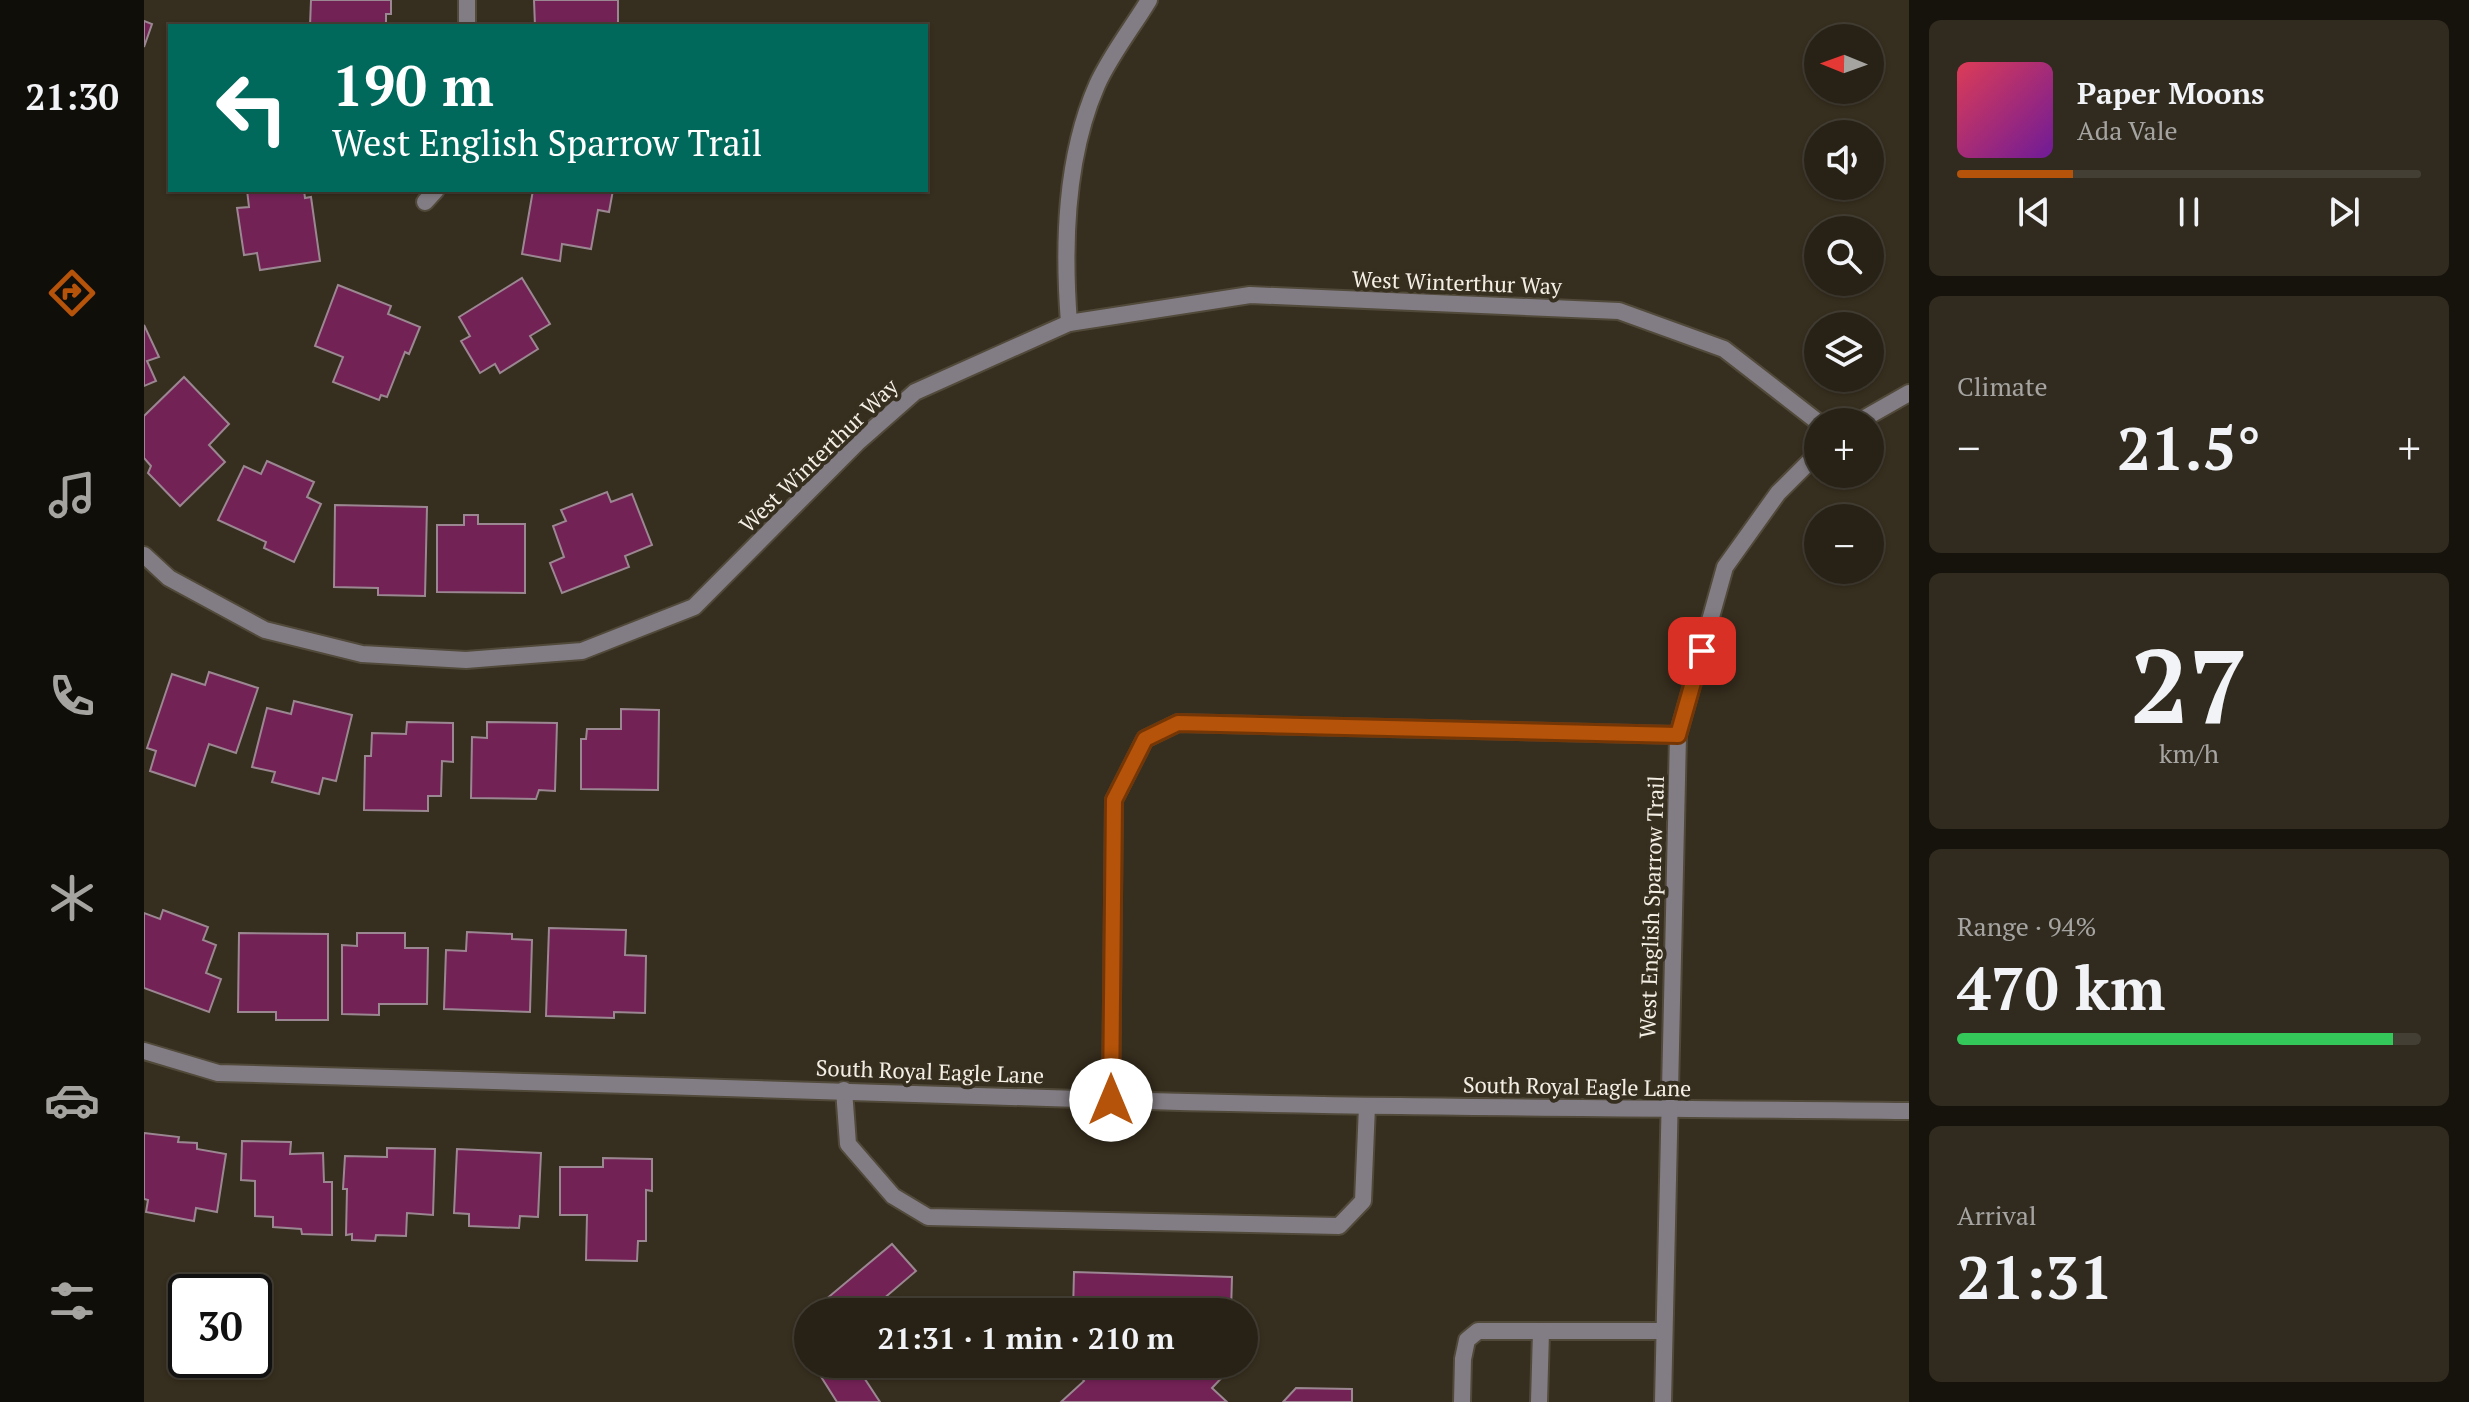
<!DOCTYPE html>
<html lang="en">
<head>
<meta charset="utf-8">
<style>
  body { margin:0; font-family:"PT Serif",serif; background:#302a1f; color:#f1f3f6; height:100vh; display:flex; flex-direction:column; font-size:30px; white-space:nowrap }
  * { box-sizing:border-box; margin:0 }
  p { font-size:26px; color:#a5a4a1 }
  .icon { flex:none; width:44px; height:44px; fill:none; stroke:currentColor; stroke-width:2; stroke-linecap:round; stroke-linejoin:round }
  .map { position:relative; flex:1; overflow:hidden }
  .side { display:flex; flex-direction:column; gap:20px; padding:20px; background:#16130c; width:560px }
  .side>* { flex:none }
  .guide { position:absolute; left:24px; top:24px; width:760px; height:168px; border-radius:0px; box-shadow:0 2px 6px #0004,0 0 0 2px #443f35; background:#00695c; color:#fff; overflow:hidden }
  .needle { width:52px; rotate:271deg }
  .buttons { position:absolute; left:1660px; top:24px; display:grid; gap:16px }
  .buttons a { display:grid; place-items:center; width:80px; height:80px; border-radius:50%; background:#282216; box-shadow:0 2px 6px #0004,0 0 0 2px #443f35; font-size:40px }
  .speed { position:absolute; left:24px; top:1274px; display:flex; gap:16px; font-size:40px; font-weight:700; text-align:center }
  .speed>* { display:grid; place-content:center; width:104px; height:104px; border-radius:50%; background:#282216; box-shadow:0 2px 6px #0004,0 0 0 2px #443f35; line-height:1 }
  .speed .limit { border:4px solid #111; border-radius:12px; background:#fff; color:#111 }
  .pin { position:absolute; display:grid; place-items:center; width:68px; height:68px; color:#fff; margin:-34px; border-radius:16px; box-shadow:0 4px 12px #0006 }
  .me { position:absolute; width:88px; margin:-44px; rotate:0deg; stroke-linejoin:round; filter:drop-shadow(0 0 6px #0008) }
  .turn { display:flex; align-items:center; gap:28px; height:168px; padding:0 32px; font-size:36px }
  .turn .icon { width:104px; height:104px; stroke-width:2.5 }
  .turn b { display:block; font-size:56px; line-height:68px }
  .big { font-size:60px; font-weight:600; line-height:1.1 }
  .side .widget { flex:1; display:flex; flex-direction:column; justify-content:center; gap:12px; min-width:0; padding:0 28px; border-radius:12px; background:#302a1f }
  .side .dial { align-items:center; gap:0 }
  .dial b { font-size:104px; line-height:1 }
  .song { display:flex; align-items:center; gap:24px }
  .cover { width:96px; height:96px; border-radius:12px; background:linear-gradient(135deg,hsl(350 70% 55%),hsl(280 70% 35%)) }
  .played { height:8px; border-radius:4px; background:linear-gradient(90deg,#b45309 25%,#443f35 25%) }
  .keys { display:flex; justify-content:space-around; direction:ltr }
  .heat { display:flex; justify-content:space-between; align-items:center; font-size:44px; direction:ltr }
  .charge { height:12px; border-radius:6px; background:linear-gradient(90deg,#34c759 94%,#443f35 0) }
  .trip { position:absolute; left:650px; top:1298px; width:464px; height:80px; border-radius:40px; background:#282216; box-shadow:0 2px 6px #0004,0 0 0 2px #443f35; font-weight:600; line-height:80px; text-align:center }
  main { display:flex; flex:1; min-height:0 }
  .dock { display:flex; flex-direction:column; width:144px; justify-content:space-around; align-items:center; background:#100e09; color:#a5a4a1 }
  .dock .icon { width:56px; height:56px }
  .dock .active { color:#b45309 }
  .dock b { font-size:36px; color:#f1f3f6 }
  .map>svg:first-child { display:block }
  .building { fill:#732256; stroke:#9b8791; stroke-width:2 }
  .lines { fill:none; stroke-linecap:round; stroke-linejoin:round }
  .lane-casing { stroke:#51493a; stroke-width:20 }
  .street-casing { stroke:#51493a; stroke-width:20 }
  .lane { stroke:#827d84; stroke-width:16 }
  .street { stroke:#827d84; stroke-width:16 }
  .route-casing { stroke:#753606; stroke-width:20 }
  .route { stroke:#b45309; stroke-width:14 }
  .labels { text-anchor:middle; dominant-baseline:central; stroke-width:8; stroke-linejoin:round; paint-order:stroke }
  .street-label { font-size:22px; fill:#f4efe5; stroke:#362e1e }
</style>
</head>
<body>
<main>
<nav class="dock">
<b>21:30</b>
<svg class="icon active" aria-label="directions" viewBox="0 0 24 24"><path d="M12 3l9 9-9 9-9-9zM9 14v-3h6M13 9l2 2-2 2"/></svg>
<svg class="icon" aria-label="music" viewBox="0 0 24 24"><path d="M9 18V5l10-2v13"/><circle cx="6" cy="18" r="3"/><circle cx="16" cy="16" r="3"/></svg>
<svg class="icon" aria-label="phone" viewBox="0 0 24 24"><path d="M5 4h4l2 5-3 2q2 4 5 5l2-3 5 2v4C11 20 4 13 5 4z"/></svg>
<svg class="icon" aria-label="climate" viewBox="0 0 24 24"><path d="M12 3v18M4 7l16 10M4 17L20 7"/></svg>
<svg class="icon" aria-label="car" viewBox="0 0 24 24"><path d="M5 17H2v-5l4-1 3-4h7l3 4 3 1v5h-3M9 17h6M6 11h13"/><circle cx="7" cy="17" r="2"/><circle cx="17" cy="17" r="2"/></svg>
<svg class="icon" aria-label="filters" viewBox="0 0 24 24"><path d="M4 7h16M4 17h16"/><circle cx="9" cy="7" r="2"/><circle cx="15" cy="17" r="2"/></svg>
</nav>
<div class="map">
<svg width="1765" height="1402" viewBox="0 0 1765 1402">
  <rect width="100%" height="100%" fill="#362e1e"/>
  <g class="building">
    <polygon points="167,0 247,0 247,14 242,14 242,26 166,26"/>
    <polygon points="390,0 474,0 474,26 391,26"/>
    <polygon points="0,21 8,24 0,47"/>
    <polygon points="103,190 160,190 161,198 167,197 176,261 116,270 113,253 100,255 93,208 105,207"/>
    <polygon points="389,190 469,190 465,212 454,210 447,249 418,244 416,261 378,254"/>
    <polygon points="378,278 406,324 386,336 394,349 356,373 351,364 336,373 317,341 326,336 315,317"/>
    <polygon points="194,285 247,306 244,314 276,327 265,354 261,352 243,397 237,395 235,400 189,382 199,357 171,346"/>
    <polygon points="0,325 15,357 3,361 12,381 0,386"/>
    <polygon points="40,377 85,424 65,445 81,462 36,506 4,473 7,466 0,458 0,416"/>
    <polygon points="123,461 170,482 163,497 177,504 150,562 120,548 122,542 74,520 100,466 117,474"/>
    <polygon points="463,492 467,502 488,494 508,545 481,556 485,567 418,593 406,563 420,557 409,526 422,521 417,510"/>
    <polygon points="191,505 283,507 281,596 234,595 234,588 190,587"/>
    <polygon points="320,515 334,515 334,524 381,524 381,593 293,592 293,525 320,525"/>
    <polygon points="65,672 114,688 92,753 65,744 51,786 6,771 12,751 3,748 28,674 61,685"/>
    <polygon points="150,701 208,715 192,781 179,778 175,794 128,782 131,772 108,767 123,708 147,714"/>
    <polygon points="477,709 515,710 514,790 437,789 437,739 442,739 443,729 477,729"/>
    <polygon points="263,722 309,723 309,762 298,761 297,796 284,796 284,811 220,810 221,756 227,756 228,733 262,734"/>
    <polygon points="343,722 413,723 411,791 395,790 392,799 327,798 328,737 343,738"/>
    <polygon points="19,910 64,927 59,940 72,945 62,973 77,979 65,1012 0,988 0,913 16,919"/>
    <polygon points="405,928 482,930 481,955 502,956 501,1013 470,1012 470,1018 402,1016"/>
    <polygon points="323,932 368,934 368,939 388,940 386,1012 300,1009 302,950 322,951"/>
    <polygon points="95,933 184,934 184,1020 132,1020 132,1012 94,1012"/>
    <polygon points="213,933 261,933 261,948 284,948 283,1004 235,1004 235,1015 198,1014 198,945 213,946"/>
    <polygon points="0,1133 35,1137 34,1142 53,1143 53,1149 82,1154 73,1212 52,1208 50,1221 2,1212 4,1200 0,1199"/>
    <polygon points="98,1141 147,1142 146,1154 179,1153 180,1182 188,1182 188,1235 158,1234 157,1229 129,1227 129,1217 111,1216 111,1181 97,1180"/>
    <polygon points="243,1148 291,1149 289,1215 263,1213 262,1236 232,1235 231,1241 208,1240 208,1234 202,1235 203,1189 199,1189 201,1156 243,1157"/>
    <polygon points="313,1149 397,1153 394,1217 376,1216 375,1228 325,1226 325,1214 310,1213"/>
    <polygon points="459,1158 508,1159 508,1191 502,1190 502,1241 494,1241 493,1261 442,1260 443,1215 416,1215 416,1167 459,1167"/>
    <polygon points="748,1244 772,1271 724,1312 692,1312 681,1300"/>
    <polygon points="930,1272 1088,1277 1087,1312 929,1312"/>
    <polygon points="669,1364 711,1364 736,1402 693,1402"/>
    <polygon points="1085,1364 1085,1370 1068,1388 1083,1402 917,1402 940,1381 927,1364"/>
    <polygon points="1152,1388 1208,1389 1208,1402 1139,1402"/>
  </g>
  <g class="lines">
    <defs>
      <g id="lane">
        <polyline points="700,1090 704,1144 749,1196 784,1217 1195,1226 1219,1201 1223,1106"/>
        <polyline points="1318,1402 1319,1359 1323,1340 1334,1331 1520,1331"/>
        <polyline points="1395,1402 1397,1332"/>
      </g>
      <g id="street">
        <polyline points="323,26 323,0"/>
        <polyline points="281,202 292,190"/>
        <path d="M925,323C919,245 921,158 953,85C966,56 988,28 1005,0"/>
        <polyline points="1714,422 1765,393"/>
        <polyline points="0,555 25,578 121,630 218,654 322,660 438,651 550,607 713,443 771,392 925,323 1106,295 1475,311 1580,349 1674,422"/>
        <path d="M0,1051L74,1073C371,1081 669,1091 966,1100C1232,1108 1499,1108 1765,1111"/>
        <polyline points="967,1100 970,800 1001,739 1034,723 1534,735"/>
        <polyline points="1519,1402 1534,735 1581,567 1634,493 1674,453"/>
      </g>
    </defs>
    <use href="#lane" class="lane-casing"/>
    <use href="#street" class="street-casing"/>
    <use href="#lane" class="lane"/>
    <use href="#street" class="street"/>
  </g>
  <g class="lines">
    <defs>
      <polyline id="route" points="967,1100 970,800 1001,739 1034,723 1534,735 1558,651"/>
    </defs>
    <use href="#route" class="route-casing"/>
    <use href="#route" class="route"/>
  </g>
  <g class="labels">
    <g class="street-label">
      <text transform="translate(1313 282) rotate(2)">West Winterthur Way</text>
      <text transform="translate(674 455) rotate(-44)">West Winterthur Way</text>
      <text transform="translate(1507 907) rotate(-88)">West English Sparrow Trail</text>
      <text transform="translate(786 1071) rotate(2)">South Royal Eagle Lane</text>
      <text transform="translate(1433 1086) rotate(1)">South Royal Eagle Lane</text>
    </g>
  </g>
</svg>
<div class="buttons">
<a><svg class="needle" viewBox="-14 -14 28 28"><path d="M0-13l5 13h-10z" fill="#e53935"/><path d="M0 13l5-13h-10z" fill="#a5a4a1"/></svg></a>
<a><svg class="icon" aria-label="sound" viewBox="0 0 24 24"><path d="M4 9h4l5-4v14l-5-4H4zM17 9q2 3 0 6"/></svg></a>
<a><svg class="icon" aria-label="search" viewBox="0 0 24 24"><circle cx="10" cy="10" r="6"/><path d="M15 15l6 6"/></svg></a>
<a><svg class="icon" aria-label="layers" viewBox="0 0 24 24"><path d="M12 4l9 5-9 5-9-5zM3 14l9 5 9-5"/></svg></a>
<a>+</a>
<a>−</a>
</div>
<div class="speed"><div class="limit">30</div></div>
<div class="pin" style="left:1558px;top:651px;background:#d93025"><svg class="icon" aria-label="arrive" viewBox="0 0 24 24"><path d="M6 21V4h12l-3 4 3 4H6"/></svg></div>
<svg class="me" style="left:967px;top:1100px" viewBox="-20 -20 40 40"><circle r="19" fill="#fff"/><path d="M0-13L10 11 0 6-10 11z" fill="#b45309"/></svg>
<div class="trip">21:31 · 1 min · 210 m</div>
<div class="guide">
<div class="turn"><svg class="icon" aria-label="left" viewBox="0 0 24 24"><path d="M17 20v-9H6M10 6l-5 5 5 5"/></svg><div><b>190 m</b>West English Sparrow Trail</div></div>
</div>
</div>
<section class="side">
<div class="widget">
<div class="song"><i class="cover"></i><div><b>Paper Moons</b><p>Ada Vale</p></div></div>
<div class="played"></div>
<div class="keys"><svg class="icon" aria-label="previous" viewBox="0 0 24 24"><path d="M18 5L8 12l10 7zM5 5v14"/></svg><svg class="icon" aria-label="pause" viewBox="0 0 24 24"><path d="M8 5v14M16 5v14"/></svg><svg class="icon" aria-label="next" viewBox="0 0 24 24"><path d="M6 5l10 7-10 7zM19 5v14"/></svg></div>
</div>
<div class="widget"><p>Climate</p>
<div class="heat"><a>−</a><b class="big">21.5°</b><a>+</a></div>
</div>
<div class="widget dial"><b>27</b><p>km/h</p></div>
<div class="widget"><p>Range · 94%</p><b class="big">470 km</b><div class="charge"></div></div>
<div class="widget"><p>Arrival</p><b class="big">21:31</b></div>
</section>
</main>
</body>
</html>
